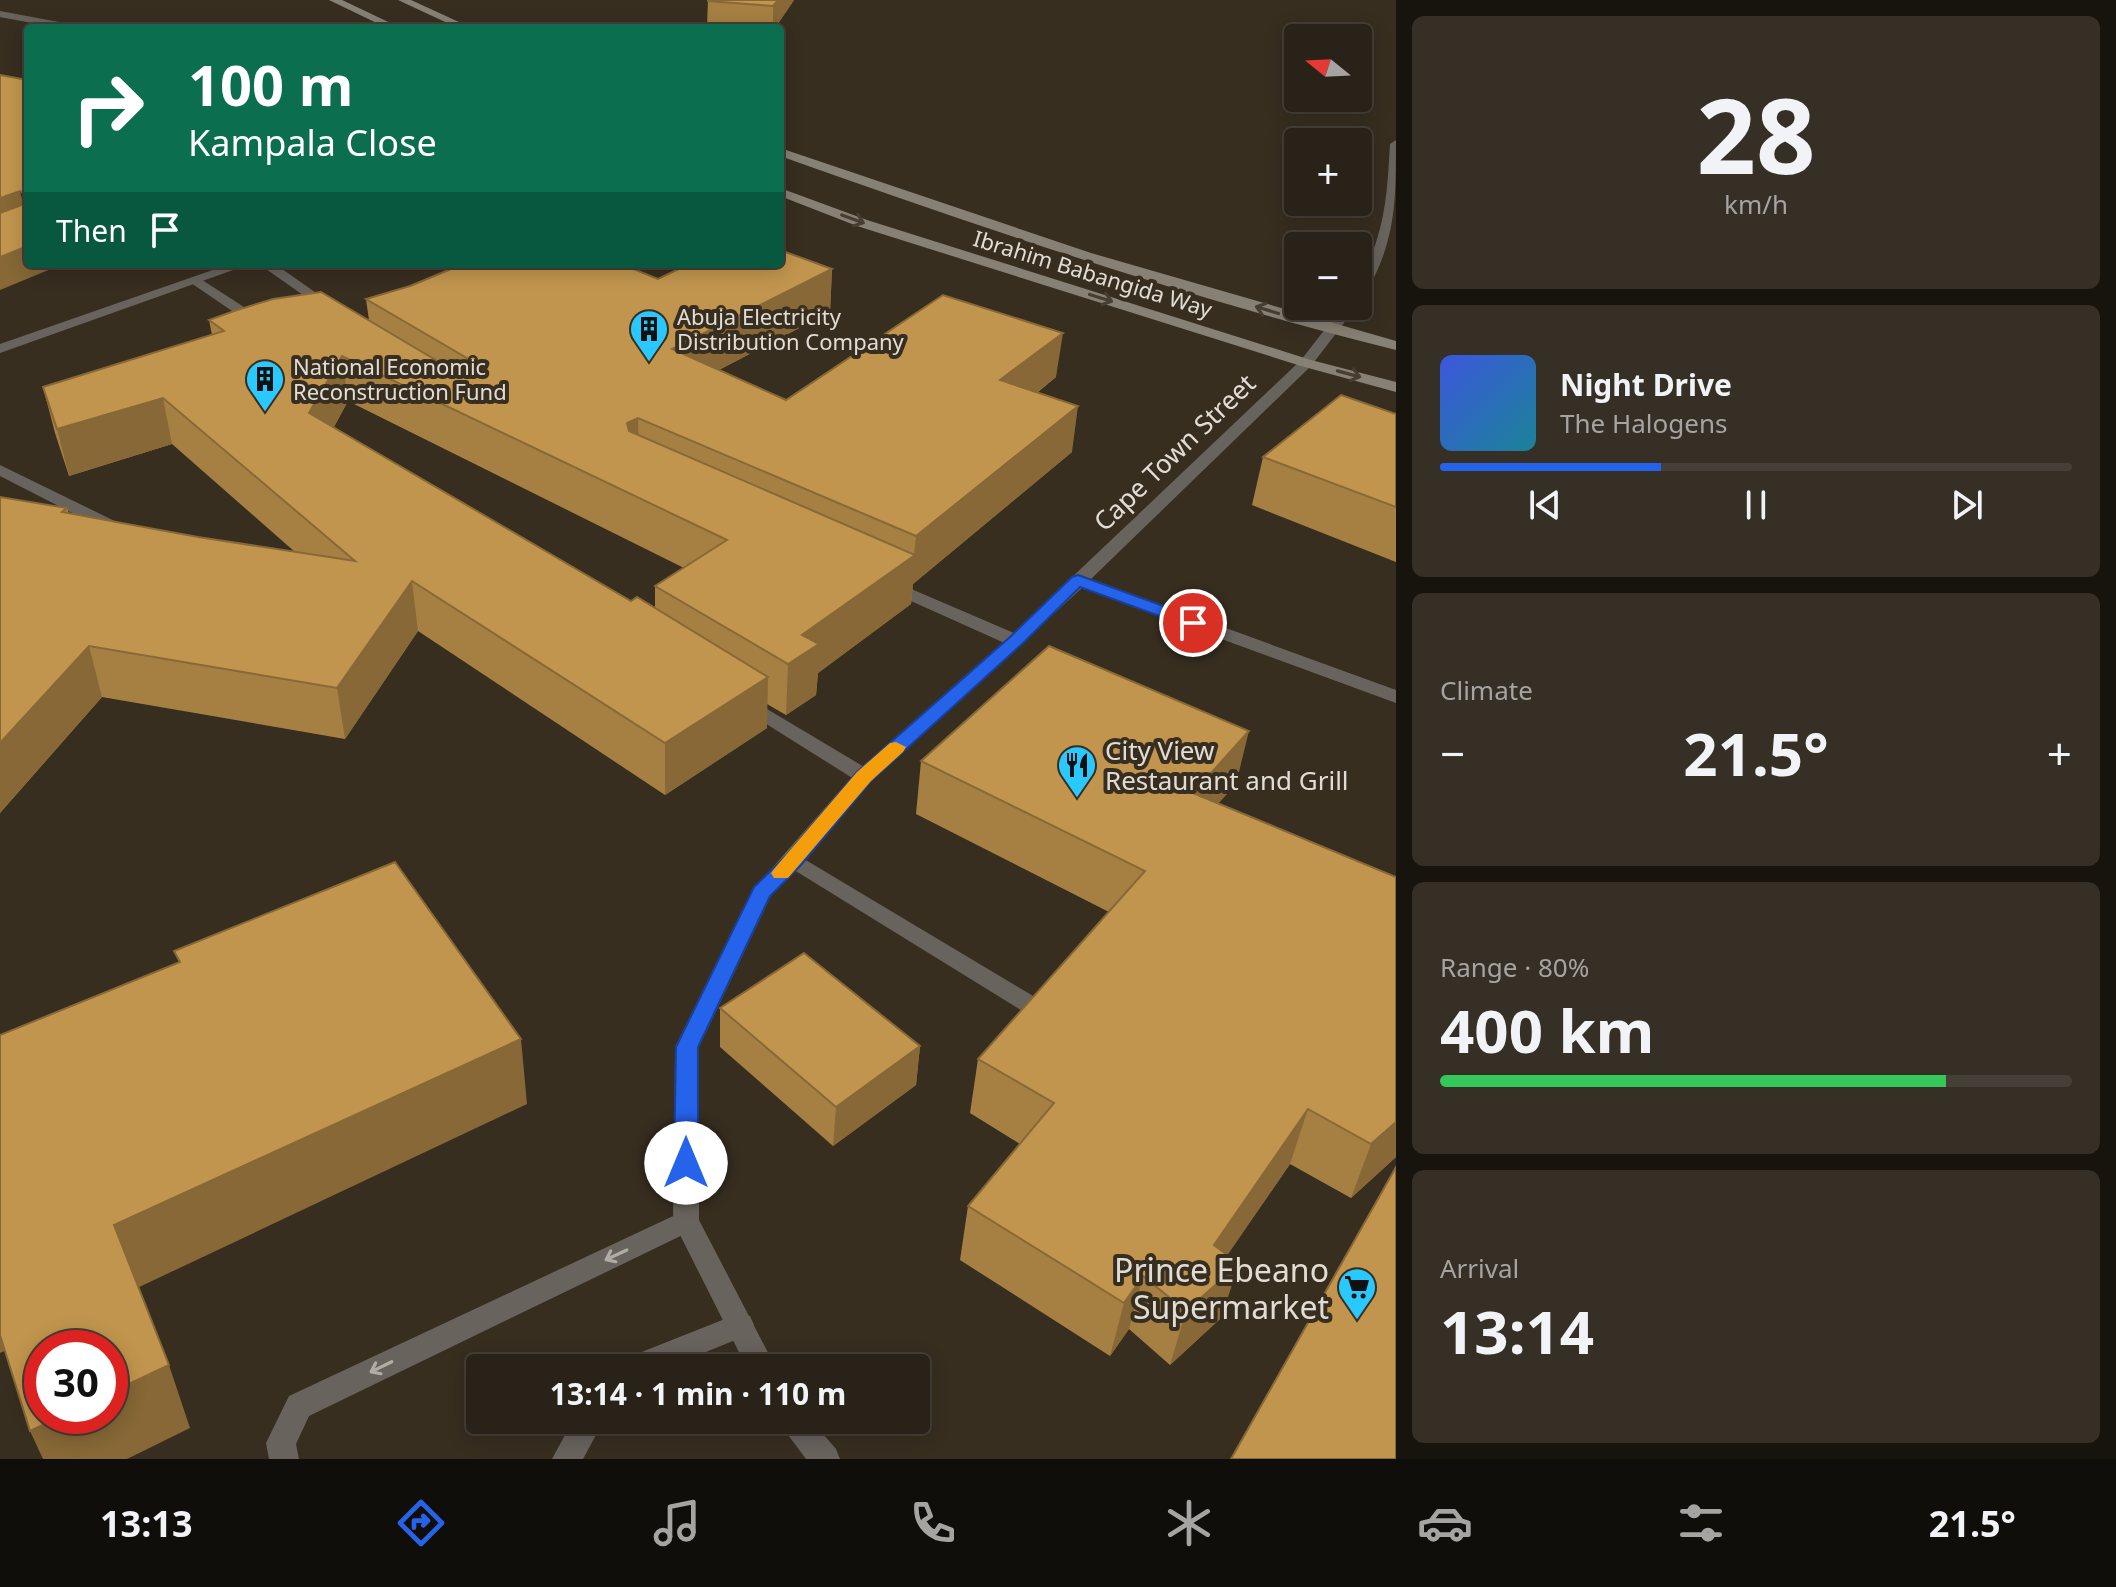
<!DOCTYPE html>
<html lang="en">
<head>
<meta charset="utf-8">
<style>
  body { margin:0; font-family:"Noto Sans",sans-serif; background:#352f25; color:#f1f3f6; height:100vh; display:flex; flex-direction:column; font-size:30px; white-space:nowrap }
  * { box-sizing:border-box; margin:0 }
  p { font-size:26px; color:#a5a4a2 }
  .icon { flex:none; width:44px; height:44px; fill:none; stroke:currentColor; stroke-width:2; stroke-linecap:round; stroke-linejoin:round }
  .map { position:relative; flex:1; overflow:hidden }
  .drawer { display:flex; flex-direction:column; gap:16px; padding:16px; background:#17130d; width:720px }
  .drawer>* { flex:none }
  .hud { position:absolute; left:24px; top:24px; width:760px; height:244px; border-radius:8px; box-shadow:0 4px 20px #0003,0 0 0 2px #453f37; background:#0b6e4f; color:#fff; overflow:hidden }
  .needle { width:52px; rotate:288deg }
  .fabs { position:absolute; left:1284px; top:24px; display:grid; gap:16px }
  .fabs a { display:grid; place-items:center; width:88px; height:88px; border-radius:8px; background:#292218; box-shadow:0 4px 20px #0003,0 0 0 2px #453f37; font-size:40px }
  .speed { position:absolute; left:24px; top:1330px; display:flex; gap:16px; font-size:40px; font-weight:700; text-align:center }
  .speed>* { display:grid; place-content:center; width:104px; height:104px; border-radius:50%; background:#292218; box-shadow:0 4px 20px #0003,0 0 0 2px #453f37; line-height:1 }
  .speed .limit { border:12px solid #d22; background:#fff; color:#111 }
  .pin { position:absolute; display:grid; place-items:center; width:68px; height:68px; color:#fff; margin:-34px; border:4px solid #fff; border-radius:50%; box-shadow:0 2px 8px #0007 }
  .me { position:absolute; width:88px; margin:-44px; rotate:0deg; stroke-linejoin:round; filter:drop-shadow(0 0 6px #0008) }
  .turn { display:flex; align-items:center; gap:28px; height:168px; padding:0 32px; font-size:36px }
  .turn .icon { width:104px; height:104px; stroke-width:2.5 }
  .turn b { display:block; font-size:56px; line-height:68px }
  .then { display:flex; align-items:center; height:76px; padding:0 32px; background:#0003; gap:16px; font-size:30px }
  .big { font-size:60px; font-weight:700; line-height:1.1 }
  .drawer .card { flex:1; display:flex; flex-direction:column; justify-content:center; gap:12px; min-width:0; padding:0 28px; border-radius:12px; background:#352f25 }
  .drawer .dial { align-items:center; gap:0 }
  .dial b { font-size:104px; line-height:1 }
  .song { display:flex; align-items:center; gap:24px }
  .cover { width:96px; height:96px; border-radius:12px; background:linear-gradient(135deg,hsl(230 70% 55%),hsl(190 70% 35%)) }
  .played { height:8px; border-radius:4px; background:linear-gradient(90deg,#2563eb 35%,#453f37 35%) }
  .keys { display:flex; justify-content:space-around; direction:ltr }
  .heat { display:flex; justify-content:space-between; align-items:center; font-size:44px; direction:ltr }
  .charge { height:12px; border-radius:6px; background:linear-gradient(90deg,#34c759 80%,#453f37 0) }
  .trip { position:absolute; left:466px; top:1354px; width:464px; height:80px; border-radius:8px; background:#292218; box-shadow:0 4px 20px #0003,0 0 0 2px #453f37; font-weight:700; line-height:80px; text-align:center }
  .dock { display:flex; height:128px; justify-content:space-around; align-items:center; background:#100e0a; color:#a5a4a2 }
  .dock .icon { width:56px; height:56px }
  .dock .on { color:#2563eb }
  .dock b { font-size:36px; color:#f1f3f6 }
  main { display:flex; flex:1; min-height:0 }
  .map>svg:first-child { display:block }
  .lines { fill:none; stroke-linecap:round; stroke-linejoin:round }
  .service { fill:#68635d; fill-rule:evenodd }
  .minor { fill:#68635d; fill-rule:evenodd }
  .secondary { fill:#878075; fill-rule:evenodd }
  .wall { fill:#a68042; fill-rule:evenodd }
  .shaded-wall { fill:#876836 }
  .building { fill:#c1954d; stroke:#876836; stroke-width:2 }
  .oneway { stroke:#473e31 }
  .oneway2 { stroke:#b1aca4 }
  .route { fill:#2563eb; stroke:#184099; stroke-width:2 }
  .slow { fill:#f59e0b }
  .labels { text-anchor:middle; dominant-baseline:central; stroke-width:8; stroke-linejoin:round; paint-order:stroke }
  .far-street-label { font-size:22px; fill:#e2ddd4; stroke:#372e20 }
  .far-poi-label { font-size:22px; fill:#e2ddd4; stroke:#372e20; text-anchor:start }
  .street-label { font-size:26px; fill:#e2ddd4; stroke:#372e20 }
  .poi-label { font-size:26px; fill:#e2ddd4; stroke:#372e20; text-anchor:start }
  .near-poi-label { font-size:32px; fill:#e2ddd4; stroke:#372e20; text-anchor:end }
</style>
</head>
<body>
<main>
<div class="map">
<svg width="1396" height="1459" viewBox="0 0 1396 1459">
  <rect width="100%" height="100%" fill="#372e20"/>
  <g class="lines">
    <g class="service">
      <polygon points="259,264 275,264 339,309 337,312 327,312"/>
      <polygon points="196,276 264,320 264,326 254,326 191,283 189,280"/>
      <polygon points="0,465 127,527 130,531 127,535 115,535 0,476"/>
      <polygon points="888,579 1023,637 1025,641 1016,647 1009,645 882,588 879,584"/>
      <polygon points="745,696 871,771 874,776 871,781 857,781 738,706 735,702"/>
      <polygon points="794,853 1050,1006 1054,1012 1050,1018 1042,1021 1034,1018 786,865 783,860 786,855"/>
      <polygon points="686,1210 695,1213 699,1221 695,1229 309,1416 296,1444 299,1459 269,1459 266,1443 289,1396"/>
      <polygon points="740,1313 750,1316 754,1325 750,1334 667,1368 620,1368 624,1359"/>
      <polygon points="573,1420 604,1420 583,1459 552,1459"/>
    </g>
    <g class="minor">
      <polygon points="0,11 75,25 80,28 58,28 0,17"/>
      <path d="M1396,140C1396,204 1396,242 1363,298L1358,299C1358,277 1371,260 1377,239C1387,208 1388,176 1390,144Z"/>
      <polygon points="230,264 250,264 0,353 0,344"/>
      <polygon points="1343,306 1357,306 1311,366 1091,579 1396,690 1396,703 1082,588 871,781 802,865 771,896 699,1047 699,1220 776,1368 747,1368 673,1221 675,1047 751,892 857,771 1009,637 1301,360"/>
      <polygon points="777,1420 811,1420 836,1449 840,1459 806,1459"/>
    </g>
    <g class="secondary">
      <polygon points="329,0 342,0 401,28 387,28"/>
      <polygon points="398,0 411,0 472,28 458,28"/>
      <path d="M780,148L1091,253L1396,341V350C1187,298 983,228 780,156Z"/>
      <polygon points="780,188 867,220 1311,360 1396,382 1396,392 1301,366 857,226 780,196"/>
    </g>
  </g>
  <g class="wall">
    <polygon points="708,0 794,0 775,28 729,28 707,26"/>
    <path d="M832,269L830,312L719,370L786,400L1056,377L1038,392L1072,452L913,584L911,604L818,673L816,695L786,715L767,704V728L665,795L418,631L345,739L102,697L0,813V497L67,508L69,514L198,537L295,552L172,444L69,476L55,433L43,387L212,335L209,320H369L366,299L658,279ZM348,401L684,568L655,586V608L631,601L334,427Z"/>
    <polygon points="1396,414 1396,562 1252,505 1263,457"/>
    <polygon points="921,761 1236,784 1218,803 1396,877 1396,1157 1351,1198 1290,1164 1227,1255 1221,1318 1170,1365 1129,1329 1110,1356 960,1260 968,1206 1020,1144 970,1113 978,1059 1109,912 916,814"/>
    <polygon points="720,1008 920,1046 916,1085 833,1146 720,1047"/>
  </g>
  <g class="shaded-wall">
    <polygon points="778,0 794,0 775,28 773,28 773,6"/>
    <polygon points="20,191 27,219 0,229 0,198"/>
    <polygon points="28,246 28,264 63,264 0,290 0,257"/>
    <polygon points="832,269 830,312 672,394 672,349"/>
    <polygon points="1063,333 1056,377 995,425 1000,380"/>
    <polygon points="342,356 348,401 316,459 309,413"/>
    <polygon points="163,398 172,444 69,476 57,429"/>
    <polygon points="1078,406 1072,452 913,584 911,604 818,673 816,695 786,715 788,664 802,635 914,555 916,536"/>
    <polygon points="638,418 639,464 627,423"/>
    <polygon points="412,581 418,631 345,739 337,688"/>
    <polygon points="89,646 102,697 0,813 0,743"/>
    <polygon points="768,677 767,728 665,795 665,743"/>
    <polygon points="1249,731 1236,784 1181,845 1193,793"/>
    <polygon points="521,1039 527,1104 135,1289 114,1225"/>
    <polygon points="920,1046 916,1085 833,1146 836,1107"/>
    <polygon points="1308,1109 1290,1164 1198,1298 1214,1245"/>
    <polygon points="1396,1122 1396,1157 1351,1198 1371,1144"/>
    <polygon points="1239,1264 1221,1318 1170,1365 1186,1311"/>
    <polygon points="1143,1276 1129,1329 1110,1356 1124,1303"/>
    <polygon points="0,1321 11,1348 0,1353"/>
    <polygon points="169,1365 190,1428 127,1459 43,1459 30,1431 62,1416 110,1416 110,1393"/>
  </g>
  <g class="building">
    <polygon points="708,0 778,0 773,6 708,1"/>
    <polygon points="0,75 28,80 28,246 0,257 0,213 24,204 24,194 20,191 0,198"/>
    <polygon points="780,250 832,269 672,349 786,400 943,295 1063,333 1000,380 1078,406 916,536 638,418 627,423 629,431 915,555 802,635 819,644 788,664 655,586 727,540 342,356 309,413 631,601 637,597 768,677 665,743 412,581 337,688 89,646 0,743 0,497 67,508 62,512 198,537 355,561 163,398 57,429 43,387 224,331 209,320 237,310 273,299 321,292 456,372 470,372 473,370 472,361 366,299 410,286 463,264 621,264 658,279 689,264 780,264"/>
    <polygon points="1341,395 1396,414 1396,507 1263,457"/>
    <polygon points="1049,646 1249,731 1193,793 1396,877 1396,1122 1371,1144 1308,1109 1214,1245 1239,1264 1186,1311 1143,1276 1124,1303 968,1206 1054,1103 978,1059 1145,871 921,761"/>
    <polygon points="395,862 521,1039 114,1225 169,1365 110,1393 110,1348 42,1348 42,1416 62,1416 30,1431 0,1335 0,1035 180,962 174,951"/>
    <polygon points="804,953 920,1046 836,1107 720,1008"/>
    <polygon points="1396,1167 1396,1459 1231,1459"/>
  </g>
  <defs><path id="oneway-shaft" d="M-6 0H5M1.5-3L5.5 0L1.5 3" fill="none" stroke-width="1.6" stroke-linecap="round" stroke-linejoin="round" transform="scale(2)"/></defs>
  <g class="oneway">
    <use href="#oneway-shaft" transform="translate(853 219) rotate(20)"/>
    <use href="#oneway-shaft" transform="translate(1101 298) rotate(17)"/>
    <use href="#oneway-shaft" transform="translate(1267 310) rotate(-163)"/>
    <use href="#oneway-shaft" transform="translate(1349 374) rotate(15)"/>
  </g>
  <g class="oneway2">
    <use href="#oneway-shaft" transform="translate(616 1255) rotate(155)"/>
    <use href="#oneway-shaft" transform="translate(381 1367) rotate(154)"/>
  </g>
  <polygon class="route" points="1078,575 1199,619 1202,623 1193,628 1187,626 1080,587 1022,644 871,781 801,865 770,896 698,1047 698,1163 695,1170 686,1173 678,1170 674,1163 676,1047 754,887 787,855 857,772 1010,637 1072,577"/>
  <polygon class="slow" points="896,742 906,747 903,752 871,781 788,878 774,878 771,873 774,869 857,772 890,743"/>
  <defs>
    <symbol id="building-pin" viewBox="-11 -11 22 30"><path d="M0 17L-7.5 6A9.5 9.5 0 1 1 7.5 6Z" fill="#29c8ff" stroke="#372e20"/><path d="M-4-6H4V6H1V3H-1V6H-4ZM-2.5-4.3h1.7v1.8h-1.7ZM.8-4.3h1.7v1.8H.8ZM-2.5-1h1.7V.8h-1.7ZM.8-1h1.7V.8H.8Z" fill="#111"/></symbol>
    <symbol id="restaurant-pin" viewBox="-11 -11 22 30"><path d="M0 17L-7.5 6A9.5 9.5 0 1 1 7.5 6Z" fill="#29c8ff" stroke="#372e20"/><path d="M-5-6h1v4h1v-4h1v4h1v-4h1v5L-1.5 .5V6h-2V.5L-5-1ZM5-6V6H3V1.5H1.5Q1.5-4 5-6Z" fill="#111"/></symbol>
    <symbol id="supermarket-pin" viewBox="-11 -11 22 30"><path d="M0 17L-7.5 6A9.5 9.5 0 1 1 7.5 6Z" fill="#29c8ff" stroke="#372e20"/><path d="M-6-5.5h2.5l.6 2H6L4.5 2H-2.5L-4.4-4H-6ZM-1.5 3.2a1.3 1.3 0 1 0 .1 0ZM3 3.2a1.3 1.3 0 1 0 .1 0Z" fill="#111"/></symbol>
  </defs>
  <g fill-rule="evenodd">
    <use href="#building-pin" x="627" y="307" width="44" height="60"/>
    <use href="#building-pin" x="243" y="357" width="44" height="60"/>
    <use href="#restaurant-pin" x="1055" y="743" width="44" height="60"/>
    <use href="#supermarket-pin" x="1335" y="1265" width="44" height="60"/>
  </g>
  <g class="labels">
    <g class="far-street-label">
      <text transform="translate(1093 273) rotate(17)">Ibrahim Babangida Way</text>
    </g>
    <g class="far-poi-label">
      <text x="677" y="316">Abuja Electricity<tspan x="677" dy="25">Distribution Company</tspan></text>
      <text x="293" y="366">National Economic<tspan x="293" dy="25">Reconstruction Fund</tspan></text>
    </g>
    <g class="street-label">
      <text transform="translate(1174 452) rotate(-44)">Cape Town Street</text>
    </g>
    <g class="poi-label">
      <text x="1105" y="750">City View<tspan x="1105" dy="30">Restaurant and Grill</tspan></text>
    </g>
    <g class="near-poi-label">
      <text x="1329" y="1269">Prince Ebeano<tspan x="1329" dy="37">Supermarket</tspan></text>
    </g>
  </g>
</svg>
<div class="fabs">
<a><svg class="needle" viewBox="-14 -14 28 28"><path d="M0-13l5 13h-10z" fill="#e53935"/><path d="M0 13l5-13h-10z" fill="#a5a4a2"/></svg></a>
<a>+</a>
<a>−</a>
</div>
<div class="speed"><div class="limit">30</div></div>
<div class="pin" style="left:1193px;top:623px;background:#d93025"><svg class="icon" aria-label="arrive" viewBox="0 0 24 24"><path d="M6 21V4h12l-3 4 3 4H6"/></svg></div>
<svg class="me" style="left:686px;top:1163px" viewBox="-20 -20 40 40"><circle r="19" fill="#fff"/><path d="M0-13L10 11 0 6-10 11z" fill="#2563eb"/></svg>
<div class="trip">13:14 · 1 min · 110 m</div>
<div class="hud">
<div class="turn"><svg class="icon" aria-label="right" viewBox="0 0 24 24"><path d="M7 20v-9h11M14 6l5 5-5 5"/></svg><div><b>100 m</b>Kampala Close</div></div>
<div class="then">Then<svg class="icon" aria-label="arrive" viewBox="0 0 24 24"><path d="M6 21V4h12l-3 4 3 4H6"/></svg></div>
</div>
</div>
<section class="drawer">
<div class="card dial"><b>28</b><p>km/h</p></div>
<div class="card">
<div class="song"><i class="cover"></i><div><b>Night Drive</b><p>The Halogens</p></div></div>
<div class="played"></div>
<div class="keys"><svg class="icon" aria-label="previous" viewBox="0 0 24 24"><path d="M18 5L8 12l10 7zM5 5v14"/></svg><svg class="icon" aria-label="pause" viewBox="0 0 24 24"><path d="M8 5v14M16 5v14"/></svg><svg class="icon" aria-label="next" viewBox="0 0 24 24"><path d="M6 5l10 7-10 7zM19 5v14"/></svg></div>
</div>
<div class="card"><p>Climate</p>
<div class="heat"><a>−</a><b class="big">21.5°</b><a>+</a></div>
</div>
<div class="card"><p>Range · 80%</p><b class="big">400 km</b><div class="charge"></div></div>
<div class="card"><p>Arrival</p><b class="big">13:14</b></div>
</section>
</main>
<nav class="dock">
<b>13:13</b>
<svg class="icon on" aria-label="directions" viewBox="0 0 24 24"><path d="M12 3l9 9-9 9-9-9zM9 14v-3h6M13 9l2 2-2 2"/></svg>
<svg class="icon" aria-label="music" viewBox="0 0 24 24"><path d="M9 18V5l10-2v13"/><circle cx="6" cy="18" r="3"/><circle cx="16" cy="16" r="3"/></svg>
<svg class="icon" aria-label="phone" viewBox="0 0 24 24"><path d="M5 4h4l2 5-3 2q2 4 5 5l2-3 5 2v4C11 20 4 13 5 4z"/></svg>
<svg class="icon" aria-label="climate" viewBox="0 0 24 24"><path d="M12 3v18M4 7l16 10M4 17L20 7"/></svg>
<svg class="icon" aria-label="car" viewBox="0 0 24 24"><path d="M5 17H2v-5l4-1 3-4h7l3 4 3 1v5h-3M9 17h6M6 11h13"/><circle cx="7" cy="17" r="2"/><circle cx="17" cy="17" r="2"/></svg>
<svg class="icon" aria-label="filters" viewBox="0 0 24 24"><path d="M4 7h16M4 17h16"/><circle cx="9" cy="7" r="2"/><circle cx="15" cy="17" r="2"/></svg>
<b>21.5°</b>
</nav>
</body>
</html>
